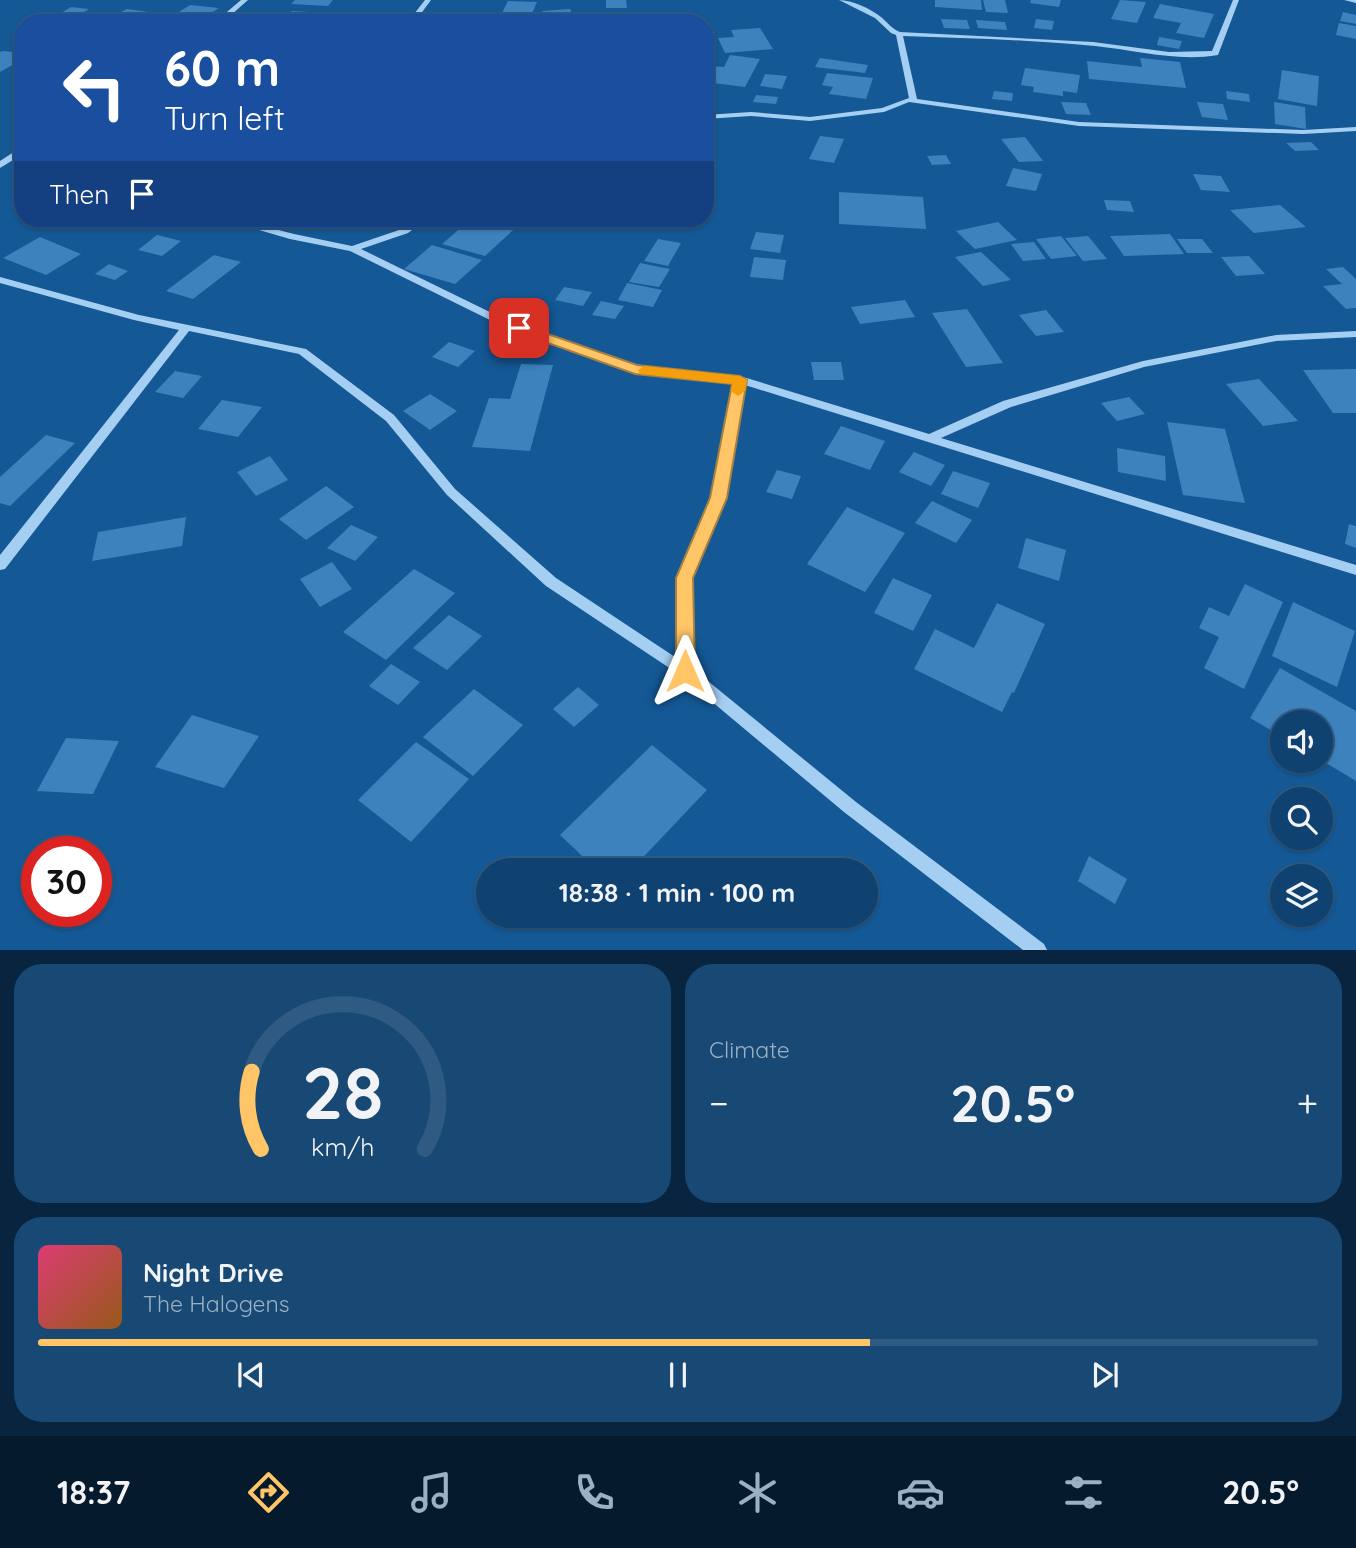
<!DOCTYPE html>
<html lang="en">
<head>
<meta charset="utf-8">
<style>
  body { margin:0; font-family:Quicksand,sans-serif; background:#184975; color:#f1f3f6; height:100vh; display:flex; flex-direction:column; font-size:26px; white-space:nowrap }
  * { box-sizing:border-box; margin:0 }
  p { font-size:23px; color:#9bb0c3 }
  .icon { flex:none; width:38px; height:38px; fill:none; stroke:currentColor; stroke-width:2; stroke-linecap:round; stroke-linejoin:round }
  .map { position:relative; height:950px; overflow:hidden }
  .sheet { display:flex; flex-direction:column; gap:14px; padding:14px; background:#08243e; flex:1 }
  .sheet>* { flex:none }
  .banner { position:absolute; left:14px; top:14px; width:700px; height:214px; border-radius:28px; box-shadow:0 2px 5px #0004,0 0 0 2px #2f5b83; background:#1a4fa0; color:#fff; overflow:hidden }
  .buttons { position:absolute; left:1270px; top:710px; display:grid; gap:14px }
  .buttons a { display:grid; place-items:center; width:63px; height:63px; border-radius:50%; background:#0f4270; box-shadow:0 2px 5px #0004,0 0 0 2px #2f5b83; font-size:35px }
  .speed { position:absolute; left:21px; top:836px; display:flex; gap:14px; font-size:35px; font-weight:700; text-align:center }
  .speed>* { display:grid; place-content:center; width:91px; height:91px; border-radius:50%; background:#0f4270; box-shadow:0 2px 5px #0004,0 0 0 2px #2f5b83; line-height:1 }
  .speed .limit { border:10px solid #d22; background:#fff; color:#111 }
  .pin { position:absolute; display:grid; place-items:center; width:60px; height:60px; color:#fff; margin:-30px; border-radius:14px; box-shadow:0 4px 10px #0006 }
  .me { position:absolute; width:77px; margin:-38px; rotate:0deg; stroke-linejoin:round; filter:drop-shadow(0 0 5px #0008) }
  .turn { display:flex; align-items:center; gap:24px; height:147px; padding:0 35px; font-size:32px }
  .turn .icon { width:91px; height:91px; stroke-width:2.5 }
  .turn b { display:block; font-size:49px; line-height:60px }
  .then { display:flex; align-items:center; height:66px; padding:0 35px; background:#0003; gap:14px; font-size:26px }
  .big { font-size:52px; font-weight:700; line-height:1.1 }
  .sheet .tile { flex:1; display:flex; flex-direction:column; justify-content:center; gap:10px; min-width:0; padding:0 24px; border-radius:28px; background:#184975 }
  .sheet .dial { align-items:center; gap:0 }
  .dial svg { height:182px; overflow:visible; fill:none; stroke:#2f5b83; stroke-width:7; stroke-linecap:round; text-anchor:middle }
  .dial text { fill:#f1f3f6; stroke:none }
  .song { display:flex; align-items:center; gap:21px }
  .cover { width:84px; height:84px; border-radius:10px; background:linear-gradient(135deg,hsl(340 70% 55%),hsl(30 70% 35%)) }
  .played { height:7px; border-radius:4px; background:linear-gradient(90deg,#ffc566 65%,#2f5b83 65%) }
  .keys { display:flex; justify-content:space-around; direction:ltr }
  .heat { display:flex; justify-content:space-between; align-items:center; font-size:38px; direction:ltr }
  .sheet .tiles { flex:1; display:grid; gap:14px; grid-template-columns:1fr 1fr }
  .tile:last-child { grid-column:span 2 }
  .trip { position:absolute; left:476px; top:858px; width:402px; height:70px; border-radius:35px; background:#0f4270; box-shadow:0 2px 5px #0004,0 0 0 2px #2f5b83; font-weight:700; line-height:70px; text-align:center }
  .menu { display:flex; height:112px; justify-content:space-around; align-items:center; background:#061a2d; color:#9bb0c3 }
  .menu .icon { width:49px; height:49px }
  .menu .current { color:#ffc566 }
  .menu b { font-size:32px; color:#f1f3f6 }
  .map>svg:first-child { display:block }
  .building { fill:#3d82bd }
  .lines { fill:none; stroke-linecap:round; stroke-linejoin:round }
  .minor { fill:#a5cff2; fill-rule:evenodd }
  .route { fill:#ffc566; stroke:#a68042; stroke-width:2 }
  .slow { fill:#f59e0b }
</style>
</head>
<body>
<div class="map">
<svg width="1356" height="950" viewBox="0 0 1356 950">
  <rect width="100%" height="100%" fill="#145895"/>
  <g class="building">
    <polygon points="295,0 333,0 328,6 291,4"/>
    <polygon points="606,0 626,0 627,8 606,8"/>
    <polygon points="935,0 981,0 982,10 935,7"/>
    <polygon points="983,0 1005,0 1008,13 986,12"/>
    <polygon points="1031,0 1061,0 1059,7 1030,3"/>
    <polygon points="1120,0 1146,2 1137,23 1111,19"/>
    <polygon points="508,1 537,2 530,18 500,17"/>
    <polygon points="1160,4 1214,14 1204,38 1176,33 1181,23 1153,18"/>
    <polygon points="190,5 219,8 196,23 168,19"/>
    <polygon points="71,7 89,9 66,23 46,22"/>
    <polygon points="127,9 148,12 138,18 117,14"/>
    <polygon points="570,9 574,18 587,16 589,23 546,23 542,11"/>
    <polygon points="292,11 325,13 315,23 279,23"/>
    <polygon points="1343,12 1356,15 1356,24 1340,21"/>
    <polygon points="941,19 967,20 970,29 944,28"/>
    <polygon points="1036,19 1054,21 1052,30 1034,28"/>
    <polygon points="976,20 1005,22 1007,30 978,28"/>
    <polygon points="1339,23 1356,26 1356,39 1336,35"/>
    <polygon points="760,28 773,49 725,53 718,38 734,37 731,30"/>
    <polygon points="1159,37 1182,41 1179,49 1157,45"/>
    <polygon points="3,51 23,53 23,59 0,72 0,52"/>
    <polygon points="730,55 760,59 745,87 705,82 705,71 709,66 724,67"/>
    <polygon points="820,58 868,65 865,73 815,67"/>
    <polygon points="1140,58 1180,62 1186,88 1089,79 1087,61 1142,67"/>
    <polygon points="1025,68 1080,75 1077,93 1063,91 1063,96 1033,92 1034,87 1021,85"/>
    <polygon points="1282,70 1319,76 1317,106 1278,99"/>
    <polygon points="827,73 873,78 866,99 829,94 833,87 822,85"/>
    <polygon points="765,74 787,76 782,89 760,86"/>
    <polygon points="994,91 1013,93 1012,101 992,99"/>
    <polygon points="1226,91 1249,94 1250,102 1227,99"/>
    <polygon points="756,95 778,97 776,104 753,102"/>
    <polygon points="1061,102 1086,103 1091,115 1066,114"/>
    <polygon points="1197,102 1223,104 1228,120 1202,117"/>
    <polygon points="1274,102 1305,107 1306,129 1275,124"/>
    <polygon points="820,136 844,139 834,163 809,159"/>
    <polygon points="1025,137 1043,161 1019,162 1001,139"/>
    <polygon points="1311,142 1319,150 1295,151 1286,143"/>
    <polygon points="946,155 951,164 932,165 927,156"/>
    <polygon points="1013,168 1042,174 1036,191 1006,186"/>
    <polygon points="1193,174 1221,176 1230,192 1201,190"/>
    <polygon points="839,192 923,197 926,229 839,224"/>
    <polygon points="1104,200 1130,201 1134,212 1107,210"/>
    <polygon points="1280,205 1306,227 1254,233 1230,210"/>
    <polygon points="471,219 525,219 485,256 442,244"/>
    <polygon points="998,222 1017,240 975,249 956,231"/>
    <polygon points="756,232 784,235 780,253 750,249"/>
    <polygon points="1170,234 1184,254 1124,256 1110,236"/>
    <polygon points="157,235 181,241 162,256 138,250"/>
    <polygon points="1061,236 1077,256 1051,259 1036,239"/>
    <polygon points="1088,236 1107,259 1083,261 1065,238"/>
    <polygon points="40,237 81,254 46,275 3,258"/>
    <polygon points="658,239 681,243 668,266 644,261"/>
    <polygon points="1177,239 1202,239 1213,253 1187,253"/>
    <polygon points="1034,242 1046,259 1023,261 1011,244"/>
    <polygon points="432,245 482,260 455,284 404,269"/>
    <polygon points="981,252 1011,280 983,286 955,257"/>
    <polygon points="214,255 241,262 193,299 166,291"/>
    <polygon points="1249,256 1265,274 1236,276 1221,257"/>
    <polygon points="754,257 786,260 783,280 750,277"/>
    <polygon points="640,263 670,269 659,287 629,282"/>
    <polygon points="109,264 128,271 115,280 95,274"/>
    <polygon points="1343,267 1356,279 1356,308 1346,309 1323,286 1342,284 1326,269"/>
    <polygon points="627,283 662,290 653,307 618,300"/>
    <polygon points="564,287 592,292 583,306 555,300"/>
    <polygon points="905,300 915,317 860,324 851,307"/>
    <polygon points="601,301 624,306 615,319 592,315"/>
    <polygon points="967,309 1003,363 966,367 932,313"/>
    <polygon points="1046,310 1064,332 1036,336 1019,315"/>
    <polygon points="449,342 475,351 458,367 432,357"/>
    <polygon points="811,362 841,362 844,380 814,380"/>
    <polygon points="521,364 553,365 530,451 472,447 489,398 510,399"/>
    <polygon points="1356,369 1356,413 1333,413 1303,370"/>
    <polygon points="175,371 202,376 183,398 155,392"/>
    <polygon points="1259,379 1298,421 1263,426 1226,384"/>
    <polygon points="430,394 457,411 430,430 403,411"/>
    <polygon points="1129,397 1145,414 1117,421 1101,403"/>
    <polygon points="222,400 262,407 238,437 198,429"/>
    <polygon points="1167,422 1225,429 1245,503 1183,495"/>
    <polygon points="841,426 885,441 870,470 824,454"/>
    <polygon points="46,435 75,443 10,506 0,503 0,477"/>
    <polygon points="1117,448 1165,456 1166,481 1118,472"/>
    <polygon points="914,452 945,465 931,486 899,472"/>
    <polygon points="270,456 288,480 256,496 237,472"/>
    <polygon points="777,470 801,476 792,499 766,492"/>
    <polygon points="953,471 990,483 978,508 941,494"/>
    <polygon points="326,486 354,507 306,540 279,519"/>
    <polygon points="932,501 972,520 956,543 915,523"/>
    <polygon points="847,507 905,533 865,592 807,564"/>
    <polygon points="186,517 182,546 92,561 98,532"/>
    <polygon points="1349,524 1356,526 1356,548 1345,544"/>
    <polygon points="351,525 378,537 355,561 327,548"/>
    <polygon points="1026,538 1066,550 1059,581 1018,568"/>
    <polygon points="332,562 352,589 320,607 300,579"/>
    <polygon points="414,569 455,593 386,660 343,632"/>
    <polygon points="893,578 932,595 913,631 874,613"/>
    <polygon points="1245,584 1283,602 1244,689 1204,668 1219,637 1199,628 1209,607 1229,616"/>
    <polygon points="1293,602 1355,631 1337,687 1272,656"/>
    <polygon points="997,603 1045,624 1014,693 1012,692 1002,712 914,669 935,629 974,648"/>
    <polygon points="449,615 482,636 447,670 413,648"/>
    <polygon points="391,664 420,682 398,705 369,686"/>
    <polygon points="1280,668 1356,711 1356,781 1321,760 1321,723 1283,723 1283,737 1250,718"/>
    <polygon points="578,687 599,705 574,727 553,709"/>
    <polygon points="474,689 523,725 473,776 423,737"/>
    <polygon points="192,715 259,736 224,788 155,767"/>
    <polygon points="66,738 119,741 93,794 37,791"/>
    <polygon points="416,742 469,779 411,842 358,800"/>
    <polygon points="652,745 707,790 631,870 597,870 560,835"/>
    <polygon points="1089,856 1127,879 1115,904 1078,881"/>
  </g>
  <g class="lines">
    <g class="minor">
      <polygon points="241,0 248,0 222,23 214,23"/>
      <polygon points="425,0 431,0 414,23 407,23"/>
      <path d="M839,0C852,0 871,9 881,17C888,23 892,29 900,32L1093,42L1169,52L1212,51L1233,0H1239L1218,55C1176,62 1136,50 1095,46C1032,40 967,38 903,36L917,99L1079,122L1303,130L1356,127V131L1303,134L1079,126L909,102L884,112L810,121L751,116L705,119V115L751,112L810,117L882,108L909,98L896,35L891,33L875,18Z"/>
      <polygon points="1344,0 1356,0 1356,3"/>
      <polygon points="20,148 23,148 23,154 0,168 0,161"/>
      <polygon points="221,219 236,219 294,234 352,246 402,229 417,219 427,219 408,233 361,249 500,317 636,366 740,376 929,434 1003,401 1143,361 1276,335 1356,331 1356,337 1276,341 1144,367 1011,407 941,438 1356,565 1356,575 745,385 724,498 692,578 692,668 856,802 1044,944 1047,950 1023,950 844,812 680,675 546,586 447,495 386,421 299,354 189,331 5,569 0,570 0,555 179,330 134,320 0,283 0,277 139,315 306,349 394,415 455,489 556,578 678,659 678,578 712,498 734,383 631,371 492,321 350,251 290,239"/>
    </g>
  </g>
  <polygon class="route" points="519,324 637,365 740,376 747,380 727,498 693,578 695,671 692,676 685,679 679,676 676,671 676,578 710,498 732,384 635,374 514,331 512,328"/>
  <polygon class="slow" points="645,366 740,376 747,380 745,391 738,396 731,391 732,384 640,374 638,370"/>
</svg>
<div class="buttons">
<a><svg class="icon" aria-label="sound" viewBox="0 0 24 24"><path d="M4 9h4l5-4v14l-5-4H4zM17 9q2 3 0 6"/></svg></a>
<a><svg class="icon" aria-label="search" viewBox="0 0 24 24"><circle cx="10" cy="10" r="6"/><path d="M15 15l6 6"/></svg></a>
<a><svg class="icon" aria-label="layers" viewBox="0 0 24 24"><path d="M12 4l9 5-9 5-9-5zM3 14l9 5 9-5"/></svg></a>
</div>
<div class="speed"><div class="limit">30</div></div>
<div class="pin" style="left:519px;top:328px;background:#d93025"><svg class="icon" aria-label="arrive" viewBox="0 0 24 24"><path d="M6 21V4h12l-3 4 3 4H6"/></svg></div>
<svg class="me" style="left:685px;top:671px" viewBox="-20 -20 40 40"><path d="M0-17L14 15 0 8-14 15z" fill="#ffc566" stroke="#fff" stroke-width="4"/></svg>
<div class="trip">18:38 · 1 min · 100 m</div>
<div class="banner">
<div class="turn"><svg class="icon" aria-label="left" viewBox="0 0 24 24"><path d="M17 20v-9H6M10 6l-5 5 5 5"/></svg><div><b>60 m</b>Turn left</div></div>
<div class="then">Then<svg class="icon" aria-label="arrive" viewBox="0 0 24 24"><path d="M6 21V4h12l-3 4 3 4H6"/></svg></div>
</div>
</div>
<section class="sheet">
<div class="tiles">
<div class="tile dial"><svg viewBox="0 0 100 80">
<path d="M14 69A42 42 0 1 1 86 69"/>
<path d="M14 69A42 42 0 0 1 10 35" stroke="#ffc566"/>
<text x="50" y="56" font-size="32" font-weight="700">28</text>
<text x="50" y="72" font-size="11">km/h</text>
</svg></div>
<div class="tile"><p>Climate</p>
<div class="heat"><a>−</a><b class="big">20.5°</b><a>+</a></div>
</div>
<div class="tile">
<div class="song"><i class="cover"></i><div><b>Night Drive</b><p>The Halogens</p></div></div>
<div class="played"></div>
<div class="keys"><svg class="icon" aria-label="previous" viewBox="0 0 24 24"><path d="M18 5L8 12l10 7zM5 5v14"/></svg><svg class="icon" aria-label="pause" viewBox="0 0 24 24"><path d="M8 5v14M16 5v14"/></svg><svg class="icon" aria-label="next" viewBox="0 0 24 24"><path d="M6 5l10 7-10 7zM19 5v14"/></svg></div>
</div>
</div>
</section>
<nav class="menu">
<b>18:37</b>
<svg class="icon current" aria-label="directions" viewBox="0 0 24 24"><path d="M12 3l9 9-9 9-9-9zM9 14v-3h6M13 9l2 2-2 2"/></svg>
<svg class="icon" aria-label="music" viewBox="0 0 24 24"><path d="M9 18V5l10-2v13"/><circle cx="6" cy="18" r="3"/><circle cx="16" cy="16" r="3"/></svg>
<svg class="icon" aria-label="phone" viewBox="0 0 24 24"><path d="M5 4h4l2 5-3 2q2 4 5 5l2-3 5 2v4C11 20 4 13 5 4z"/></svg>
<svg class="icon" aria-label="climate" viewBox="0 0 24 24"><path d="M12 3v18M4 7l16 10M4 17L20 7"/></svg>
<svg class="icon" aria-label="car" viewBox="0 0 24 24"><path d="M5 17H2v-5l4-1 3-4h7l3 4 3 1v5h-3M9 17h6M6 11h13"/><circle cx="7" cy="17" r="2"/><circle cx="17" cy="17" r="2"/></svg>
<svg class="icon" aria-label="filters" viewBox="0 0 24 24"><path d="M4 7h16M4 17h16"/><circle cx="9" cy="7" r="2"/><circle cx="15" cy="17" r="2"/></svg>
<b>20.5°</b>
</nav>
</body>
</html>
